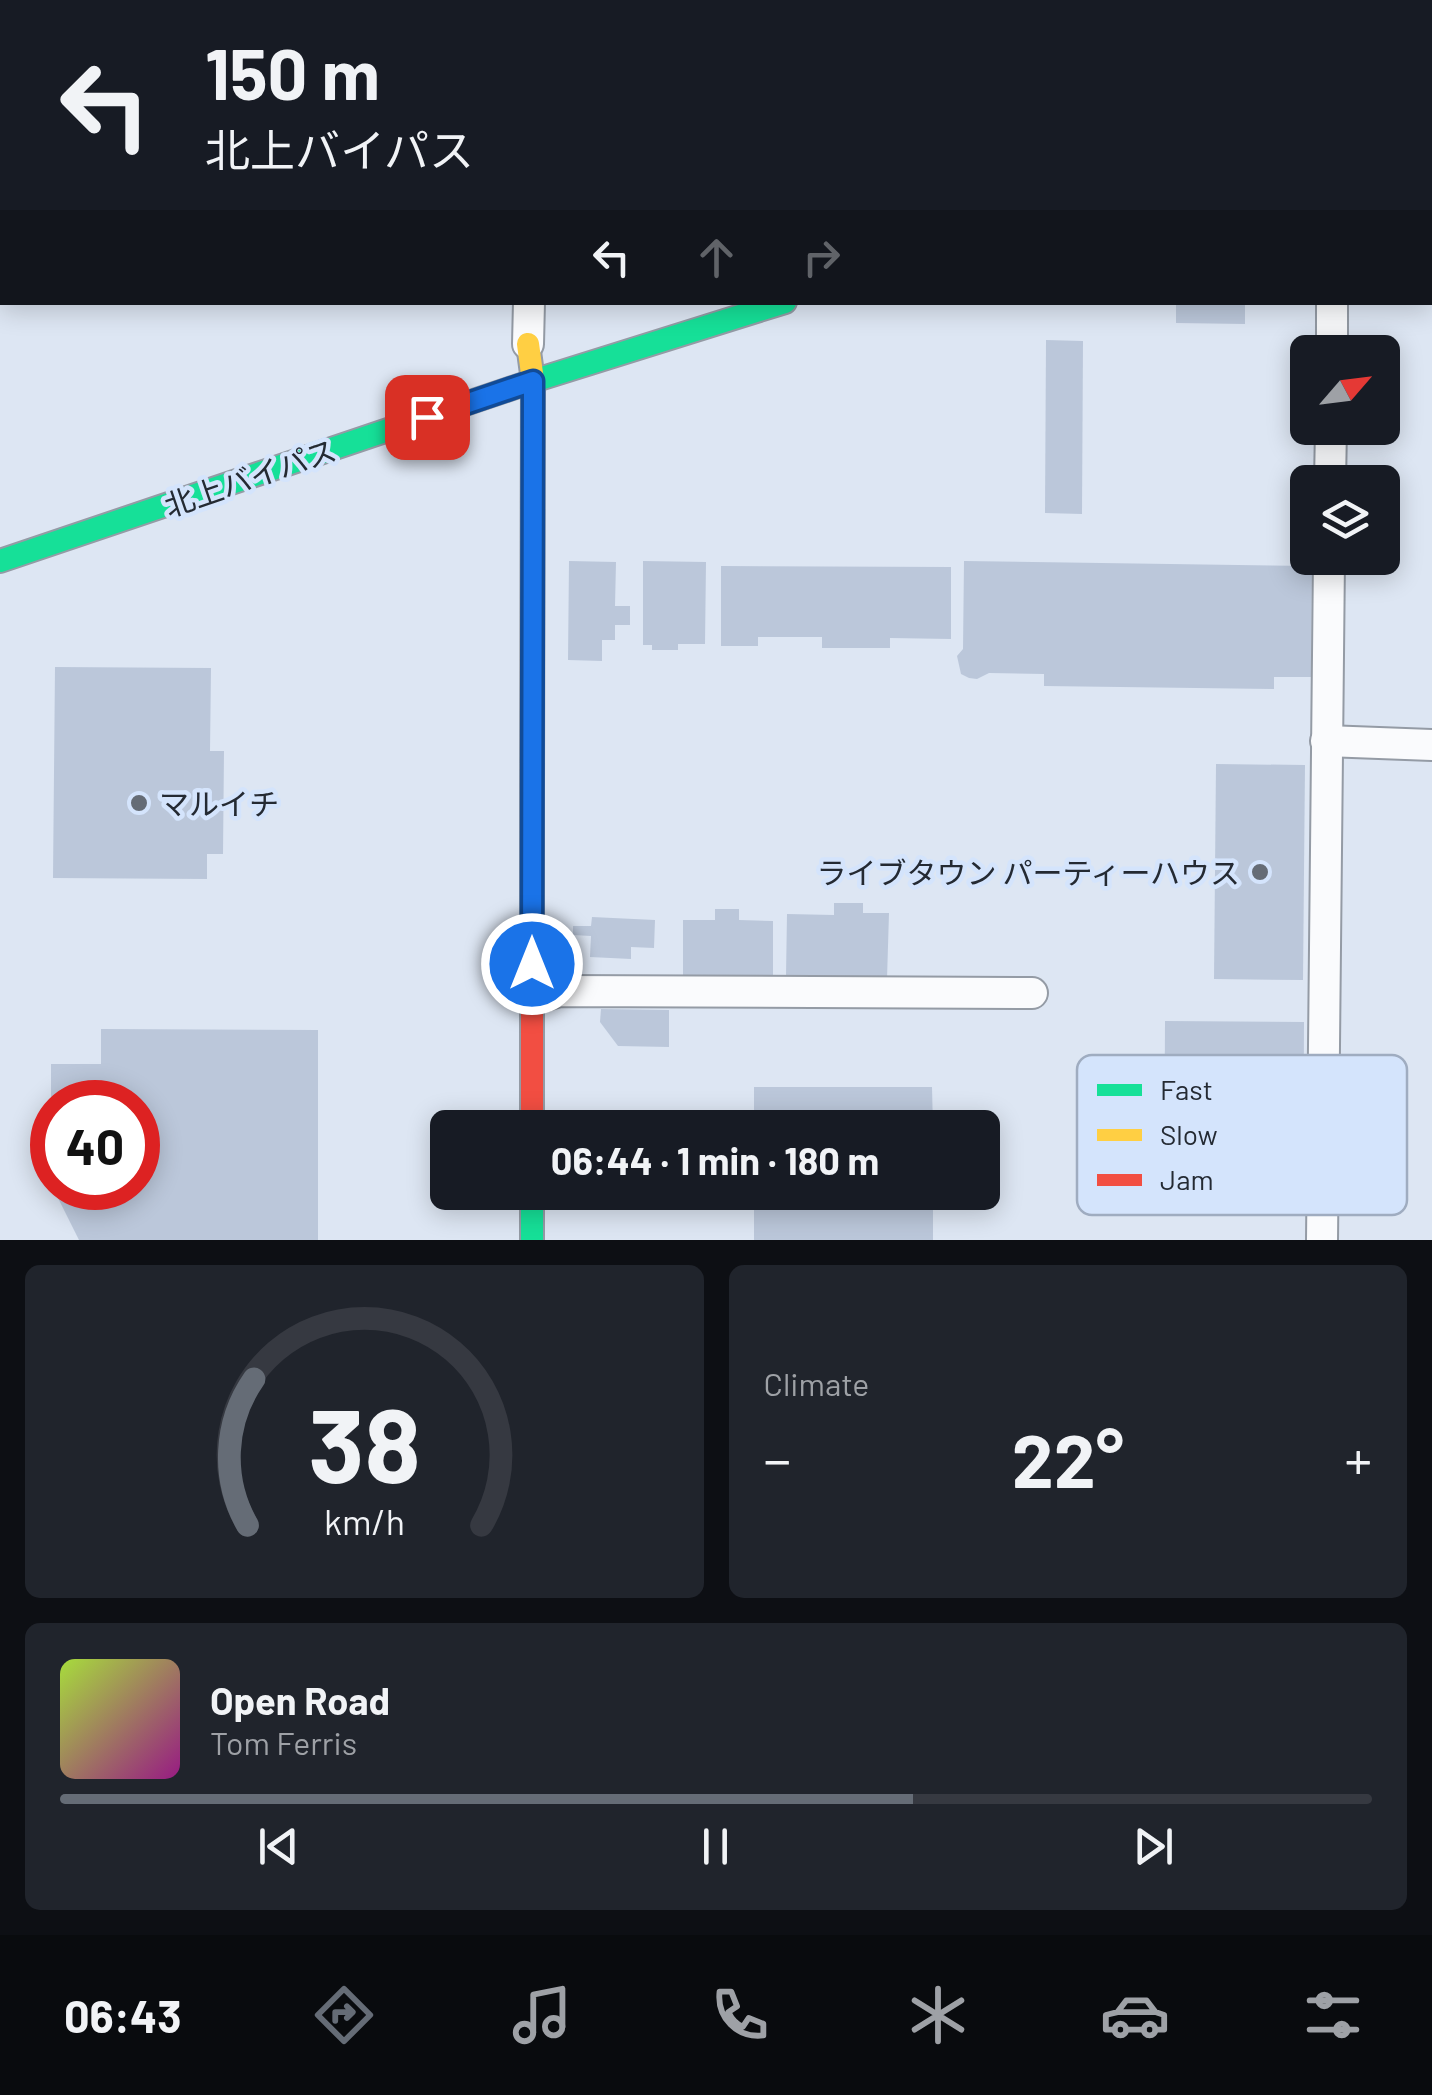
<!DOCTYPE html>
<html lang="en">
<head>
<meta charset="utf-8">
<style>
  body { margin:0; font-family:Barlow,"Noto Sans JP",sans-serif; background:#20242c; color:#f1f3f6; height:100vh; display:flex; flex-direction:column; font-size:38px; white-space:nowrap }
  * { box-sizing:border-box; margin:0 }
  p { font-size:32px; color:#9ea1a6 }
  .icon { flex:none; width:55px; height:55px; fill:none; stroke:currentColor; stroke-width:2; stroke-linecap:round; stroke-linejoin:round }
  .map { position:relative; height:1240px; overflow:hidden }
  .panel { display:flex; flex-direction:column; gap:25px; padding:25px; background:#0d0f14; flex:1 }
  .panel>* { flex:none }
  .guide { position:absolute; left:0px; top:0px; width:1432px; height:305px; box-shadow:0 5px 25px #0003; background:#171b24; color:#f1f3f6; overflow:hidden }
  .needle { width:65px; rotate:62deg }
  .controls { position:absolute; left:1290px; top:335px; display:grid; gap:20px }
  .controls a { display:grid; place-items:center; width:110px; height:110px; border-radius:15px; background:#171b24; box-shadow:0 5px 25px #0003; font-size:50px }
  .speed { position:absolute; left:30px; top:1080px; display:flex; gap:20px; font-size:50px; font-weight:700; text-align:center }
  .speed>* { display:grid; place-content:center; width:130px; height:130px; border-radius:50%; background:#171b24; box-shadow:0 5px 25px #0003; line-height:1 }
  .speed .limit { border:15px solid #d22; background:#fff; color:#111 }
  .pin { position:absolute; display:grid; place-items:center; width:85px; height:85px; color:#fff; margin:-42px; border-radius:20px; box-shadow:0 5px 15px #0006 }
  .me { position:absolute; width:110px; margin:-55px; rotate:0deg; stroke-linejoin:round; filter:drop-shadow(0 0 8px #0008) }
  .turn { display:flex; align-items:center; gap:35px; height:210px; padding:0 40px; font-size:45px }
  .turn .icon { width:130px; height:130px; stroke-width:2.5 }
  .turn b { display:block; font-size:70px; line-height:85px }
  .lanes { display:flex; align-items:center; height:95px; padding:0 40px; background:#0003; justify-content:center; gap:50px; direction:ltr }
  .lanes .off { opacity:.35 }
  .big { font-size:75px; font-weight:700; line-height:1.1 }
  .panel .widget { flex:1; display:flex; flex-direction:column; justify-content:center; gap:15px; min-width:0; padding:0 35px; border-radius:15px; background:#20242c }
  .panel .dial { align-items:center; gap:0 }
  .dial svg { height:260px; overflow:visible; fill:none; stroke:#363941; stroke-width:7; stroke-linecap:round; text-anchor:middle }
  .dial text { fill:#f1f3f6; stroke:none }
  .song { display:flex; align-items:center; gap:30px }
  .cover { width:120px; height:120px; border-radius:15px; background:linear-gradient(135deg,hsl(80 70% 55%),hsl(310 70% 35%)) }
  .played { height:10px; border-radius:5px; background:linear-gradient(90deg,#656c76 65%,#363941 65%) }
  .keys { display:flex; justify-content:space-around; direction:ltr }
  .heat { display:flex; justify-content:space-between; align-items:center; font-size:55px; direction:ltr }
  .panel .tiles { flex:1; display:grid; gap:25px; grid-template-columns:1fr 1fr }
  .widget:last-child { grid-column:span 2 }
  .trip { position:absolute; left:430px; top:1110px; width:570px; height:100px; border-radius:15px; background:#171b24; box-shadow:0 5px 25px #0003; font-weight:700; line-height:100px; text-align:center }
  .dock { display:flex; height:160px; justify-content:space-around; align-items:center; background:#090b0e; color:#9ea1a6 }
  .dock .icon { width:70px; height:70px }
  .dock .on { color:#656c76 }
  .dock b { font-size:45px; color:#f1f3f6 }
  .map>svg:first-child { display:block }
  .building { fill:#bbc7da }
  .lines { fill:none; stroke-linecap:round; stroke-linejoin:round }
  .street-casing { stroke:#949ba5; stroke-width:34 }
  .fast-casing { stroke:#949ba5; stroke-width:26 }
  .slow-casing { stroke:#949ba5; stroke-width:26 }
  .jam-casing { stroke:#949ba5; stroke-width:26 }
  .street { stroke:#fafbfd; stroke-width:30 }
  .fast { stroke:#16e098; stroke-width:22 }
  .slow { stroke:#ffcf43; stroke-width:22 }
  .jam { stroke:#f24e42; stroke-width:22 }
  .route-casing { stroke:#114b97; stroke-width:25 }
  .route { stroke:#1a73e8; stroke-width:18 }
  .poi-dot { fill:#656c76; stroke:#d4e4fc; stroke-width:4 }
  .labels { text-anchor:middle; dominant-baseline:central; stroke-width:9; stroke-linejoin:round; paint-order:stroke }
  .street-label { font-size:30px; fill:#242a33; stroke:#d4e4fc }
  .poi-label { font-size:30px; fill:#242a33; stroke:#d4e4fc; text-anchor:start }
  .key { fill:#d4e4fc; stroke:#9facc0; stroke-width:2.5 }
  .key-label { font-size:28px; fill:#242a33 }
</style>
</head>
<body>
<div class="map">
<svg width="1432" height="1240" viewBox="0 0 1432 1240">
  <rect width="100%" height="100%" fill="#dde6f3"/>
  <g class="building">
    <polygon points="1176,302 1245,302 1245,324 1176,323"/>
    <polygon points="1046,340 1083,341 1082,514 1045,513"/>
    <polygon points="569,561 616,562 615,606 630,606 630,625 615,625 615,640 602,640 602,661 568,660"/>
    <polygon points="643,561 706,562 705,644 678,644 678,650 652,650 652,645 643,645"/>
    <polygon points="964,561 1312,566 1311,677 1274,677 1274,689 1044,686 1044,674 989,673 977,679 969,678 961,674 957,656 963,649"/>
    <polygon points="721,566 951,567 951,639 890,638 890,648 822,648 822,637 758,637 758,646 721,646"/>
    <polygon points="55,667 211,668 210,751 224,751 223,854 207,854 207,879 53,878"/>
    <polygon points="1216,764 1305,765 1303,980 1214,979"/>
    <polygon points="834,903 863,903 863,913 889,913 887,979 786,976 787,914 834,915"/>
    <polygon points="715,909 739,909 739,920 773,921 773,979 683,978 683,920 715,920"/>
    <polygon points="592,917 655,920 654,948 631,947 631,959 590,957 591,936 573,935 573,926 591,926"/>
    <polygon points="601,1009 669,1010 669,1047 618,1046 600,1022"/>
    <polygon points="1165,1021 1304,1022 1303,1214 1164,1213"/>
    <polygon points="101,1029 318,1030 318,1240 79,1240 53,1188 138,1188 138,1102 51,1102 51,1064 101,1064"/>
    <polygon points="754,1087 932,1087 933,1128 754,1128"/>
    <rect x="754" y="1192" width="179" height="48"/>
  </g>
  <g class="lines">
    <defs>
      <g id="street">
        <polyline points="488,0 489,2"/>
        <polyline points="1336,2 1336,0"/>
        <polyline points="528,344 529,302"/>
        <polyline points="1332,352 1332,302"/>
        <polyline points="1330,482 1331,428"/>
        <polyline points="1326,741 1432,745"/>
        <polyline points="532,999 560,991 1032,993"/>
        <polyline points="1322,1240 1329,558"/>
      </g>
      <g id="fast">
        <polyline points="1430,66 1432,65"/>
        <polyline points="0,561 533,381 785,302"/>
        <polyline points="532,1192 532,1240"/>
      </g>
      <polyline id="slow" points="528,344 533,381 532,788"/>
      <g id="jam">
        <polyline points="1430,105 1432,105"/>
        <polyline points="532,1128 532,788"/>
      </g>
    </defs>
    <use href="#street" class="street-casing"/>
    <use href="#fast" class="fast-casing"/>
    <use href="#slow" class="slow-casing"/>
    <use href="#jam" class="jam-casing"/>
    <use href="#street" class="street"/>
    <use href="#fast" class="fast"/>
    <use href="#slow" class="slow"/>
    <use href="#jam" class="jam"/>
  </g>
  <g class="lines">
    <defs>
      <polyline id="route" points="427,417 533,381 532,964"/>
    </defs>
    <use href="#route" class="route-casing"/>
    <use href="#route" class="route"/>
  </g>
  <g class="poi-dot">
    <circle cx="139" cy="803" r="10"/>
    <circle cx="1260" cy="872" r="10"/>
  </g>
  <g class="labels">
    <g class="street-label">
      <text transform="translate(250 477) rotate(-19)">北上バイパス</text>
    </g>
    <g class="poi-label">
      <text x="159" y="803">マルイチ</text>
      <text x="1240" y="872" text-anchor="end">ライブタウン パーティーハウス</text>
    </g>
  </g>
  <rect x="1077" y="1055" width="330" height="160" rx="15" class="key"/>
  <rect x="1097" y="1084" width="45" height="12" fill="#16e098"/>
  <rect x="1097" y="1129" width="45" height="12" fill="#ffcf43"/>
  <rect x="1097" y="1174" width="45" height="12" fill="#f24e42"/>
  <g class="key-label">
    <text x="1160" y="1100">Fast</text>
    <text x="1160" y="1145">Slow</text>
    <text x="1160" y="1190">Jam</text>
  </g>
</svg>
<div class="controls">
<a><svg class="needle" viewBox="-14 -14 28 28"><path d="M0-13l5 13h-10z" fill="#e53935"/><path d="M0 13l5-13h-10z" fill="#9ea1a6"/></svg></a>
<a><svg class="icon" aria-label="layers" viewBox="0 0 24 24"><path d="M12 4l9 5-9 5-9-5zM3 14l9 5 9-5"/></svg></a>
</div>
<div class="speed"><div class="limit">40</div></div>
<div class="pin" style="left:427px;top:417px;background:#d93025"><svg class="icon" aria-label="arrive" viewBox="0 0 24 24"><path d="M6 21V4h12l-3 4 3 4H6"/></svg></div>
<svg class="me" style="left:532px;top:964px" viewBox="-20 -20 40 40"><circle r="17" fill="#1a73e8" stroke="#fff" stroke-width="3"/><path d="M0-11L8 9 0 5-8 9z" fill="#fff"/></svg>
<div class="trip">06:44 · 1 min · 180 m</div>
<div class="guide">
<div class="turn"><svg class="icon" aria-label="left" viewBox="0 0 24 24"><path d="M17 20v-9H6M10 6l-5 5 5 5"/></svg><div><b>150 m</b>北上バイパス</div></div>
<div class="lanes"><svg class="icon" aria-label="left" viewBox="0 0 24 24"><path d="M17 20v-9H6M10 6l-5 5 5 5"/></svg><svg class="icon off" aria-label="ahead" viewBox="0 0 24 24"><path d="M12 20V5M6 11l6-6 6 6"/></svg><svg class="icon off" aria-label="right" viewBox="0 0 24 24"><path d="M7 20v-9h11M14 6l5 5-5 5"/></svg></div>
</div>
</div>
<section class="panel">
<div class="tiles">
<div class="widget dial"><svg viewBox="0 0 100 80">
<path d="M14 69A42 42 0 1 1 86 69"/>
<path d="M14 69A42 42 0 0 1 16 24" stroke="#656c76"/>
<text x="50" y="56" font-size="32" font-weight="700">38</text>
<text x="50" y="72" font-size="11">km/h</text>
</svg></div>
<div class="widget"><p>Climate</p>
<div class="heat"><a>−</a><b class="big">22°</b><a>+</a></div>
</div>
<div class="widget">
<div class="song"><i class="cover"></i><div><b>Open Road</b><p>Tom Ferris</p></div></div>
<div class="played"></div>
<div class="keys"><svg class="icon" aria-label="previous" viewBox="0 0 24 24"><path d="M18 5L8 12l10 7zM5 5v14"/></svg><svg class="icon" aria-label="pause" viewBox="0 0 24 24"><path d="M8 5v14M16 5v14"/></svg><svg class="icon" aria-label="next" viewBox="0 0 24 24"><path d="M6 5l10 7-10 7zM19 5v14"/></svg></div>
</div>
</div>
</section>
<nav class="dock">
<b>06:43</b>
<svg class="icon on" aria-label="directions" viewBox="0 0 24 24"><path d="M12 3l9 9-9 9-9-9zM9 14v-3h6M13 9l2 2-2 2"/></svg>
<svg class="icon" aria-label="music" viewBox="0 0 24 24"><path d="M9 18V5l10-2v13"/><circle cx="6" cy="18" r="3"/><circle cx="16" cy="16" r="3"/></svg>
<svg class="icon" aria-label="phone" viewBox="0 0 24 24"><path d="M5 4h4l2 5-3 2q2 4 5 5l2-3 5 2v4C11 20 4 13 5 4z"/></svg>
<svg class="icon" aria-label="climate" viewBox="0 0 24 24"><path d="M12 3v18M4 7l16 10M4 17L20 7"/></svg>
<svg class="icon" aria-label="car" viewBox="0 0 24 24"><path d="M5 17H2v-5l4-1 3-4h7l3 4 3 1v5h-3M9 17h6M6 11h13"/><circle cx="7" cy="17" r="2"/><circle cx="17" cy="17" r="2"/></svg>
<svg class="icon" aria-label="filters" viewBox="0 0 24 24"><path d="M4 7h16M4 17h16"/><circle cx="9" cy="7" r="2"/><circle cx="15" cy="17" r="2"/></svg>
</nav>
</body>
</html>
